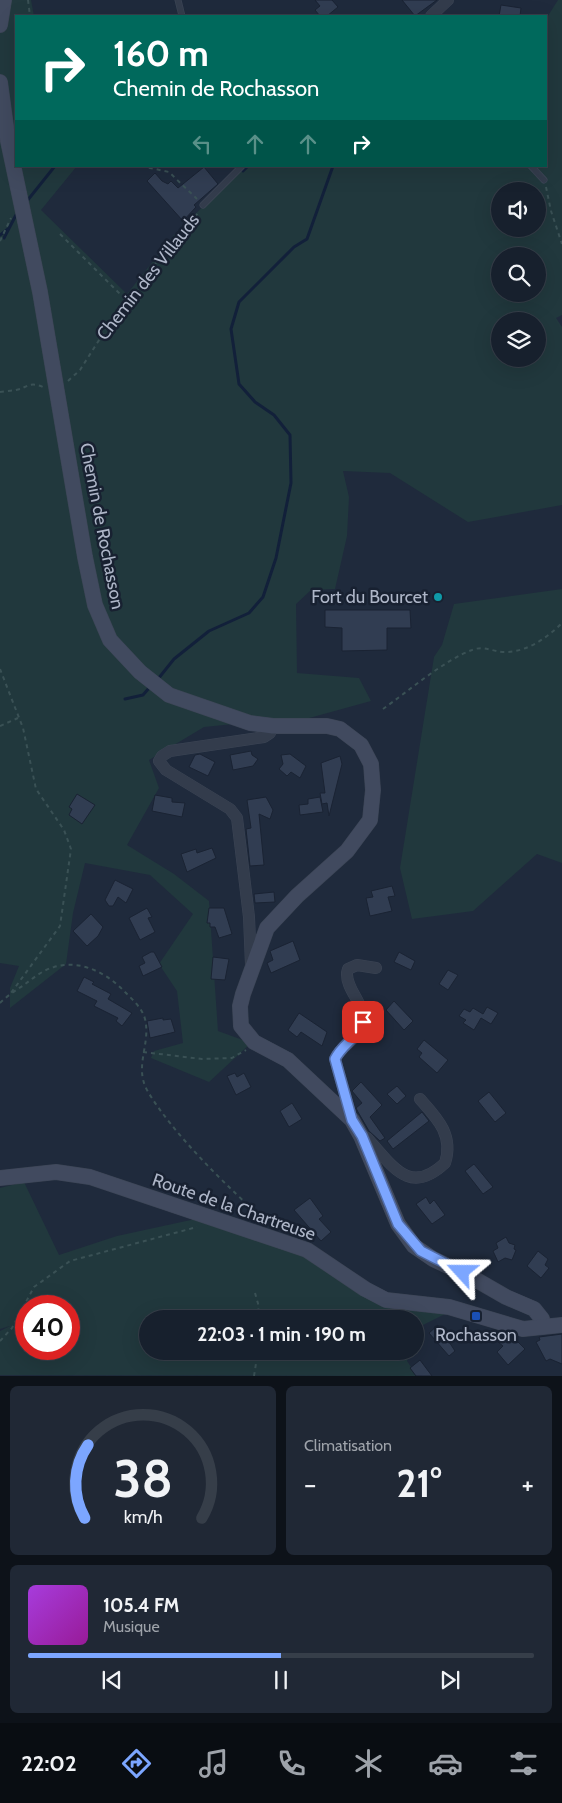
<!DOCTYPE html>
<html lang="fr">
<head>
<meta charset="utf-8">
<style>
  body { margin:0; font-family:Cabin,sans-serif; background:#202835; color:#f1f3f6; height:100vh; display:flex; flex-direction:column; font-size:19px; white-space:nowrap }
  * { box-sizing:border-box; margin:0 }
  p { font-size:16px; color:#9ea3aa }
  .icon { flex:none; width:28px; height:28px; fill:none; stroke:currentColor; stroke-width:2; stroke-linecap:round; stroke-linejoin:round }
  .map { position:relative; height:1376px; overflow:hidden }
  .details { display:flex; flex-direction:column; gap:10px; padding:10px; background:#0d1219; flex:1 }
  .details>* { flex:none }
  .banner { position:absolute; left:15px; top:15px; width:532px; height:152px; border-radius:0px; box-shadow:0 5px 20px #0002,0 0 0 1px #363e49; background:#00695c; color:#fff; overflow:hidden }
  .buttons { position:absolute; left:491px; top:182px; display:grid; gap:10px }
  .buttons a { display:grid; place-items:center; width:55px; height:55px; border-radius:50%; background:#17202d; box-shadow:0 5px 20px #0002,0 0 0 1px #363e49; font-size:25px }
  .speed { position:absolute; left:15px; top:1295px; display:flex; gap:10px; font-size:25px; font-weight:700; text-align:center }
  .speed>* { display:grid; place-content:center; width:65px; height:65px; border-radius:50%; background:#17202d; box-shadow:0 5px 20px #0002,0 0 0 1px #363e49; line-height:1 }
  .speed .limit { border:8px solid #d22; background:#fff; color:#111 }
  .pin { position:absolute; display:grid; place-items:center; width:42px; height:42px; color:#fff; margin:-21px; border-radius:10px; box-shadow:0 2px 8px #0006 }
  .me { position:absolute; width:55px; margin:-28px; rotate:294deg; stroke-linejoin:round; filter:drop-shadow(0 0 4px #0008) }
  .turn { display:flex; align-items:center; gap:18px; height:105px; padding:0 15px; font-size:22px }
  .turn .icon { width:65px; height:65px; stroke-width:2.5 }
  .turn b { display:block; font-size:35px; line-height:42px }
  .lanes { display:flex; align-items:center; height:48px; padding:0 15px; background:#0003; justify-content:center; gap:25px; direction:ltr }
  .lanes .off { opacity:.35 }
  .big { font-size:38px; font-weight:700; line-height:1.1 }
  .details .card { flex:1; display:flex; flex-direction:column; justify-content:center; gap:8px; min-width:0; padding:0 18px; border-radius:8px; background:#202835 }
  .details .dial { align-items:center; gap:0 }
  .dial svg { height:130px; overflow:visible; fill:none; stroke:#363e49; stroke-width:7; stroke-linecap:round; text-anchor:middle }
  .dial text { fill:#f1f3f6; stroke:none }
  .song { display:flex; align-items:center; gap:15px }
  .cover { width:60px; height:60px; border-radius:8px; background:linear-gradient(135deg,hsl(280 70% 55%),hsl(300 70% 35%)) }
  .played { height:5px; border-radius:2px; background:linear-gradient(90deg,#7ca6ff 50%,#363e49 50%) }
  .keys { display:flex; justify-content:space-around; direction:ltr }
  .heat { display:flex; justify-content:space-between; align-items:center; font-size:28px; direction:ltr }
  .details .tiles { flex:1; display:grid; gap:10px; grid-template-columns:1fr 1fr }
  .card:last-child { grid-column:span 2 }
  .trip { position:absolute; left:139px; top:1310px; width:285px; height:50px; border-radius:25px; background:#17202d; box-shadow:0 5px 20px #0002,0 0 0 1px #363e49; font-weight:700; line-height:50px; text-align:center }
  .menu { display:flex; height:80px; justify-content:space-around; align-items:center; background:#090d12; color:#9ea3aa }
  .menu .icon { width:35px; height:35px }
  .menu .selected { color:#7ca6ff }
  .menu b { font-size:22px; color:#f1f3f6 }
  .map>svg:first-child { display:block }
  .green { fill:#21383d; fill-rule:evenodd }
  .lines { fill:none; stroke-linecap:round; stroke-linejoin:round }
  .stream { stroke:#12203a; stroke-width:3 }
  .building { fill:#313d52; stroke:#1a2333 }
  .lane-casing { stroke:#3c4555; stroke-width:7 }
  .street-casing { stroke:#3c4555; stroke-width:12 }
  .secondary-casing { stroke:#3c4555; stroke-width:16 }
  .path { stroke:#3a5155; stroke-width:2; stroke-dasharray:4 4; stroke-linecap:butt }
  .lane { stroke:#333c4c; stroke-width:5.5 }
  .street { stroke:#333c4c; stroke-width:11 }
  .secondary { stroke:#414a5f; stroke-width:15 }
  .route-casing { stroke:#516ca6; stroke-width:12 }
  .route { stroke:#7ca6ff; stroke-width:9 }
  .culture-dot { fill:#0f9aa8; stroke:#182131; stroke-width:2 }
  .transit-dot { fill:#1a4fb4; stroke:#182131; stroke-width:2 }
  .labels { text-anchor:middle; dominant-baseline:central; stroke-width:5; stroke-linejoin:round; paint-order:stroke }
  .street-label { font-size:18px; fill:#aeb6c8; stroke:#182131 }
  .poi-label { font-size:18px; fill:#aeb6c8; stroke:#182131; text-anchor:end }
</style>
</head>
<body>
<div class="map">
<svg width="562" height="1376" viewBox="0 0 562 1376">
  <rect width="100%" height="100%" fill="#1f2a3c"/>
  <g class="green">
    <path d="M4,0H31L34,16H16V166H77L41,210L127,294L173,236L244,166H546V19L558,0H562V315L556,318L562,327V505L468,522L390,473L343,471L349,497L347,536L335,589L311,590L296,604L297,673L359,678L371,701L302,720H272L204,727L149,760L159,788L127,845L174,874L209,901L218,1031L251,1043L209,1082L151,1058L154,1051L183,1043L177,991L159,964L193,914L150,875L85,863L73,913L66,964L10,1008V988L19,966L0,963V25ZM500,191H538V229H500ZM500,256H538V294H500ZM500,321H538V359H500Z"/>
    <polygon points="562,589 562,863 537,854 473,911 412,919 400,868 434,657 442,645 454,604"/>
    <path d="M24,1182L59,1255L117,1236L200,1218L287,1245L353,1285L455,1309L423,1325L415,1343V1319H148V1351H411L407,1361L417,1376L0,1375V1331L10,1326L0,1329V1188ZM26,1306H69V1349H26Z"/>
  </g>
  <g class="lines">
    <g class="stream">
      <polyline points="243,171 248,166"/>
      <polyline points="27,201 55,166"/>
      <polyline points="0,235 8,229"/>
      <polyline points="4,238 17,213"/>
      <polyline points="158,679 174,659 209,631 249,613 263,597 276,558 291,483 290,435 274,415 255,402 239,384 231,329 239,302 294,247 307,239 333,166"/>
      <polyline points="125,699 143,695 149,688"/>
    </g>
  </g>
  <g class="building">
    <polygon points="315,0 332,0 338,7 327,16 320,16 315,10 320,6"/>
    <polygon points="402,0 437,0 415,16"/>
    <polygon points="501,5 521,8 520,16 499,16"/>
    <polygon points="204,167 218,184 194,205 196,207 183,221 147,181 155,173 162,181 168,184 171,181 178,188"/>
    <polygon points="325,610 410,610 411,628 387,628 387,650 342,651 342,628 325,627"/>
    <polygon points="251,751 252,755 258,759 253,766 233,770 230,755"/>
    <polygon points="200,754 215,762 208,776 189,767 195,755"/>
    <polygon points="290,754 306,766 300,778 291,772 287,776 279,769 283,764 281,755"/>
    <polygon points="340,756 342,764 329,816 327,803 322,804 320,793 325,793 321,763"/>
    <polygon points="77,794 95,805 82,824 69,815 72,809 69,807"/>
    <polygon points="155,795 172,798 172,802 185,803 182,817 152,811"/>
    <polygon points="266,797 273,810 270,819 259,814 264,865 250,866 246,829 251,828 247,800"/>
    <polygon points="320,797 323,812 300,815 299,805 308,804 308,799"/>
    <polygon points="212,848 216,858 187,872 181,854 196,849 197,853"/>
    <polygon points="115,880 133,889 126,903 118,897 113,906 109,906 105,900"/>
    <polygon points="392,886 395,896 388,897 392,911 370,916 366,898 373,897 371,891"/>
    <polygon points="274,892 275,902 255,903 254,894"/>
    <polygon points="147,908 152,917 148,918 155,932 140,940 129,918"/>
    <polygon points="209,908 224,908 232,934 219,938 215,927 210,927 210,923 207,923"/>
    <polygon points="91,914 103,927 98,936 87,946 73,931"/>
    <polygon points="293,941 300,960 271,973 267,963 273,960 270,951"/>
    <polygon points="151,952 154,952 162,967 143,976 139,966 145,963 142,957"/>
    <polygon points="399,952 415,961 411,970 394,962"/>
    <polygon points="213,957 229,959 225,980 211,979"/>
    <polygon points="448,970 458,975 448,990 439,984"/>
    <polygon points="84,977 94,982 92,984 111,994 108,999 132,1013 122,1026 116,1021 118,1018 94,1006 97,1001 77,991"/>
    <polygon points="394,1001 413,1021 404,1030 386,1010"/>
    <polygon points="487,1007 498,1013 491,1024 481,1018 474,1030 463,1023 466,1020 459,1016 464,1009 470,1012 473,1008 483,1014"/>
    <polygon points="299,1013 327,1032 322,1046 301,1032 297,1037 288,1030"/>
    <polygon points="163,1018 163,1020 171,1019 175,1032 150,1038 147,1021"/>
    <polygon points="424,1040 448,1060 437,1073 419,1057 422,1053 417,1049"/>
    <polygon points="235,1073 237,1077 244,1073 251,1087 236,1095 227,1076"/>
    <polygon points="361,1082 382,1105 370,1117 385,1138 380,1141 369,1131 358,1112 356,1108 362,1103 352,1091"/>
    <polygon points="397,1086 406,1096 397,1104 387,1094"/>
    <polygon points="489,1092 506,1113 495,1122 478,1101"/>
    <polygon points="292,1103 302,1119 289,1127 280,1111"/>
    <polygon points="422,1112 429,1121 393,1149 387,1141"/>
    <polygon points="474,1164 493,1187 483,1194 465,1171"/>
    <polygon points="426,1197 430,1204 434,1200 445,1215 432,1224 416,1204"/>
    <polygon points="310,1198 323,1216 319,1219 331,1232 321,1241 294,1210"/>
    <polygon points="506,1237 509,1243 515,1245 514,1249 516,1250 512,1260 505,1258 498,1262 493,1251 498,1248 496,1243"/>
    <polygon points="538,1251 548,1259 545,1265 549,1268 541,1278 527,1266"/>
    <polygon points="438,1325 455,1351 449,1356 429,1333"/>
    <polygon points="506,1334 511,1339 513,1337 525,1349 508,1365 497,1352 503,1346 498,1342"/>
    <polygon points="562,1334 562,1364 550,1359 546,1361 536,1342 540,1340 539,1337"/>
    <polygon points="420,1360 432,1376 416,1376 410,1368"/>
  </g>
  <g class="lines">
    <defs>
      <g id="lane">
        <polyline points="178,0 182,16"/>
        <polyline points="531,166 544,180"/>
        <polyline points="203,205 242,166"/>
      </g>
      <g id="street">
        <polyline points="431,16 448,0"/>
        <polyline points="251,965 249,917 237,818 230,809 166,770 159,761 162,756 170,751 264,737 270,733 273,726"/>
        <path d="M352,1120L335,1059C341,1046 355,1041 360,1029C371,1007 346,993 347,973L348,969L357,965L376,968"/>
        <path d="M361,1136L367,1138C392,1165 409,1197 445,1163C454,1135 437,1118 420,1099"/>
      </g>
      <g id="secondary">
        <polyline points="0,25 4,0"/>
        <polyline points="0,82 8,141 40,292 85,557 95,605 110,640 140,672 169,695 250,723 273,726 327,726 340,729 361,745 371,764 373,790 370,820 347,851 297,896 267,928 243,994 240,1006 241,1026 254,1042 288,1060 352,1120 361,1136 398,1224 414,1246 433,1259 473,1278 506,1297 534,1309 542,1319 543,1326"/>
        <polyline points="0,1178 56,1172 90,1177 307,1250 365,1289 386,1300 449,1307 523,1329 562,1325"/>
      </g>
    </defs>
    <use href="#lane" class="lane-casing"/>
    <use href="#street" class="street-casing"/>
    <use href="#secondary" class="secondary-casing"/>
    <g class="path">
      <polyline points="28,0 30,16"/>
      <polyline points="141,166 169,172 197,199"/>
      <polyline points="546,187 551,211 562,244"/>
      <polyline points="60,234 128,302"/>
      <polyline points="0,241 11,218"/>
      <polyline points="68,381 80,370 108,326 139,289 155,264 199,212"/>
      <path d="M0,392C5,391 11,391 16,390C27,388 29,381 43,387"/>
      <polyline points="0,669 23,728 36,789 64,830 71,849 60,926 11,993"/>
      <path d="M383,709C407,692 446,659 472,650C485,645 492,652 505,652C527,652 547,638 562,623"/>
      <polyline points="0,726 18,718"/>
      <path d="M0,1003C7,996 16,990 24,985C33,978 43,970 54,967C80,959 107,973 125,992C133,1000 142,1008 145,1019C151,1044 134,1066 147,1090C171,1132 230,1190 267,1222"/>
      <polyline points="143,1052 202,1059 232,1058 246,1050"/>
      <polyline points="255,1293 259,1307 256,1319"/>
      <polyline points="0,1341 12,1328 34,1287 70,1261 197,1227"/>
      <polyline points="254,1376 258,1351"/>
    </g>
    <use href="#lane" class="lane"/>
    <use href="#street" class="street"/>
    <use href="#secondary" class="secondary"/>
  </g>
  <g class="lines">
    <defs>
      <path id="route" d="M363,1022C358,1038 342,1044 335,1059L352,1120L362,1136L398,1224L421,1251L462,1272"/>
    </defs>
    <use href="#route" class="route-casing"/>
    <use href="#route" class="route"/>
  </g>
  <circle class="culture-dot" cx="438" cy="597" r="5"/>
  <rect class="transit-dot" x="471" y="1311" width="10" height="10" rx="2.5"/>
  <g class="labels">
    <g class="street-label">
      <text transform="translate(148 277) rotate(-52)">Chemin des Villauds</text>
      <text transform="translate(102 526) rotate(79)">Chemin de Rochasson</text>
      <text transform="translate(234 1207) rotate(19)">Route de la Chartreuse</text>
    </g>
    <g class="poi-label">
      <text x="428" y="597">Fort du Bourcet</text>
      <text x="476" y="1335" text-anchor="middle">Rochasson</text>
    </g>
  </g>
</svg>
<div class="buttons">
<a><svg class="icon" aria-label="sound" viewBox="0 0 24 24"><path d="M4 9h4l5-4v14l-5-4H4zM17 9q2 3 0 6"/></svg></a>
<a><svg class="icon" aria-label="search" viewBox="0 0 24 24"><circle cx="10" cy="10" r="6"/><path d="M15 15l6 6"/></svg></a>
<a><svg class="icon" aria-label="layers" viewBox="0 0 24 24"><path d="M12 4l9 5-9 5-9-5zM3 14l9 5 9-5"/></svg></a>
</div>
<div class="speed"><div class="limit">40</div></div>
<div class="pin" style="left:363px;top:1022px;background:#d93025"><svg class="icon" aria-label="arrive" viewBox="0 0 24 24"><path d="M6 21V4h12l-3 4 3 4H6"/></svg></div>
<svg class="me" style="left:462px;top:1272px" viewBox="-20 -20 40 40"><path d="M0-17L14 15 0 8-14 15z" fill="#7ca6ff" stroke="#fff" stroke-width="4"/></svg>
<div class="trip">22:03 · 1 min · 190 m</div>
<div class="banner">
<div class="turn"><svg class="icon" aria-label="right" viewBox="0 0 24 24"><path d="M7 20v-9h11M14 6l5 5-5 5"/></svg><div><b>160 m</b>Chemin de Rochasson</div></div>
<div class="lanes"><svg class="icon off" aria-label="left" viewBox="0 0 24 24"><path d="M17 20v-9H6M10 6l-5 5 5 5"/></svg><svg class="icon off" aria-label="ahead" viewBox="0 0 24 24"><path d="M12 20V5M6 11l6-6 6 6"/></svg><svg class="icon off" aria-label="ahead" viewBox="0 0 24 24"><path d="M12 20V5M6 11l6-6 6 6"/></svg><svg class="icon" aria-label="right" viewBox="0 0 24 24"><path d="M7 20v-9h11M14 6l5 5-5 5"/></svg></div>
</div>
</div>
<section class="details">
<div class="tiles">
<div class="card dial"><svg viewBox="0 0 100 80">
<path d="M14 69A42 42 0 1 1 86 69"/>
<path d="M14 69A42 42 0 0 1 16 24" stroke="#7ca6ff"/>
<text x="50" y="56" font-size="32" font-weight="700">38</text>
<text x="50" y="72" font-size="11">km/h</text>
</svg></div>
<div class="card"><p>Climatisation</p>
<div class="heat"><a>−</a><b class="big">21°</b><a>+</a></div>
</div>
<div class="card">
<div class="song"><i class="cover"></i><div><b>105.4 FM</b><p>Musique</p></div></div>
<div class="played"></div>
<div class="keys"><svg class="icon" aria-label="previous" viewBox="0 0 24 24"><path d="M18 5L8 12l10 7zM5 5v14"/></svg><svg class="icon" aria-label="pause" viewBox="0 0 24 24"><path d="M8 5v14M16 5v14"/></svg><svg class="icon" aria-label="next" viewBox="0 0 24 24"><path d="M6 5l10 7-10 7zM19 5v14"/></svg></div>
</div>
</div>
</section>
<nav class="menu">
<b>22:02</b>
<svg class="icon selected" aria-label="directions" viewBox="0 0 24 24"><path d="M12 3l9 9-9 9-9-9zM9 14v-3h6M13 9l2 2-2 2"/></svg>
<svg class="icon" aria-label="music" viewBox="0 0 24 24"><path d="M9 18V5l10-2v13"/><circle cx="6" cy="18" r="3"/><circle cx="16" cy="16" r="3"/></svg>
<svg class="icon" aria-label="phone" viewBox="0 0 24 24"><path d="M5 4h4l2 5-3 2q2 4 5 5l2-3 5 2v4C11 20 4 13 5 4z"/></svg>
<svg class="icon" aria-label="climate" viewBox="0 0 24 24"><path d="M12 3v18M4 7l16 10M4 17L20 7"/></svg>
<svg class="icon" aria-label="car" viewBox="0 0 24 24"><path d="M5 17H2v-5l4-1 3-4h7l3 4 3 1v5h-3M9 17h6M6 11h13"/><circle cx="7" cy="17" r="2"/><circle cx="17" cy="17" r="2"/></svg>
<svg class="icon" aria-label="filters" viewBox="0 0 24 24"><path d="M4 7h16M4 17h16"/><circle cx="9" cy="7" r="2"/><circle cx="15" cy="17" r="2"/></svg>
</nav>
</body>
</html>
